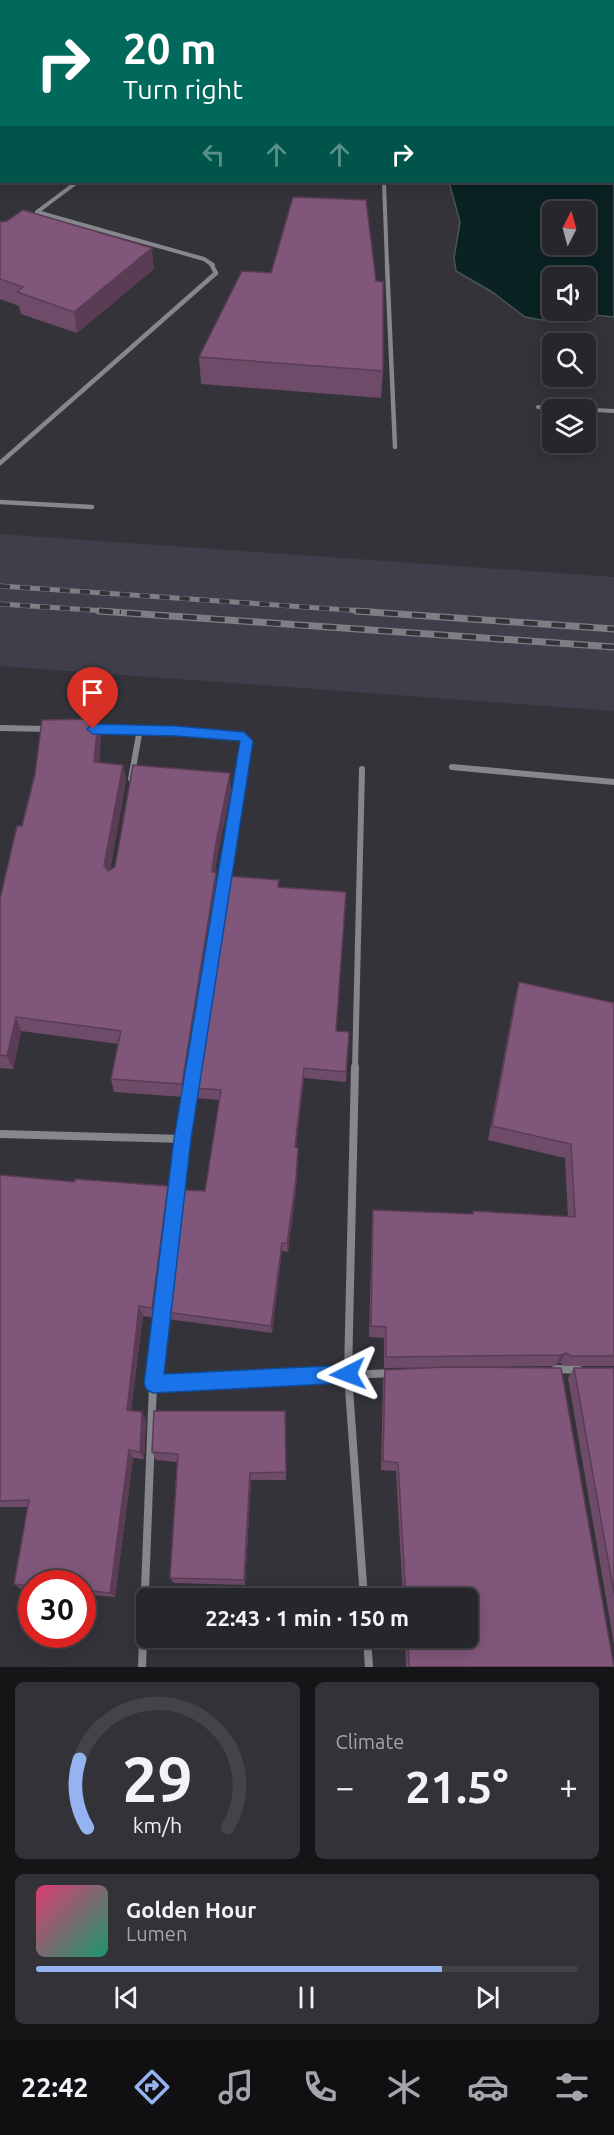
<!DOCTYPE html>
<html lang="en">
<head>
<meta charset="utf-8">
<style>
  body { margin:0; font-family:Ubuntu,sans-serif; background:#333238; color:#f1f3f6; height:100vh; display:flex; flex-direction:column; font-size:22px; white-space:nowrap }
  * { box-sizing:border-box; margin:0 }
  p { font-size:20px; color:#a4a5a9 }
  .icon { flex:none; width:33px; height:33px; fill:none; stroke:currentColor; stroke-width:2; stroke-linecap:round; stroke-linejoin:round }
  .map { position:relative; height:1667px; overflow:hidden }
  .sheet { display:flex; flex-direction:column; gap:15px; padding:15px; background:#151518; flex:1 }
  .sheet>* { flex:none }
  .guide { position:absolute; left:0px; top:0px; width:615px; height:183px; box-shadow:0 3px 15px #0003,0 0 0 2px #434348; background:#00695c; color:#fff; overflow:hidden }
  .needle { width:39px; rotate:6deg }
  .buttons { position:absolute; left:542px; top:201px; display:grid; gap:12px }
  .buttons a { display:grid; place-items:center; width:54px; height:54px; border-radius:9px; background:#27262c; box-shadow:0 3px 15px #0003,0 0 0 2px #434348; font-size:30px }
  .speed { position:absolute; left:18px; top:1570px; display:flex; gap:12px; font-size:30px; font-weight:700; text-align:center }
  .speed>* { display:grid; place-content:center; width:78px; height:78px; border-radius:50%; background:#27262c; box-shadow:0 3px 15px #0003,0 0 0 2px #434348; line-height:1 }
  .speed .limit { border:9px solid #d22; background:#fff; color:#111 }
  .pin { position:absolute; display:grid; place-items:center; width:51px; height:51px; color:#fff; margin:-62px -26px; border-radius:50% 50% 50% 0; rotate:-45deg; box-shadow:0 0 6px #0007 }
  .pin .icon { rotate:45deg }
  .me { position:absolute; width:66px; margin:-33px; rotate:267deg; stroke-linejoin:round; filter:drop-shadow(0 0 4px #0008) }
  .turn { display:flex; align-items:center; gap:21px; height:126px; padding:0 24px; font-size:27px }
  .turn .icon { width:78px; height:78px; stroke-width:2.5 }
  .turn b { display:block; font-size:42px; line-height:51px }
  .lanes { display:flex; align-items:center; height:57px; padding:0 24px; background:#0003; justify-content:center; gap:30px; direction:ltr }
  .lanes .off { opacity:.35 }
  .big { font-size:45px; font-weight:700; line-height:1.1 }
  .sheet .tile { flex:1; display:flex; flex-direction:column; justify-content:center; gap:9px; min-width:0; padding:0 21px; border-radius:9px; background:#333238 }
  .sheet .dial { align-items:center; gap:0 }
  .dial svg { height:156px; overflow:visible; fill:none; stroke:#434348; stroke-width:7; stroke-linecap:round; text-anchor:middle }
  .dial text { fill:#f1f3f6; stroke:none }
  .song { display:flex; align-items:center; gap:18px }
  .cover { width:72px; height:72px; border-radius:9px; background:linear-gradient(135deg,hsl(340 70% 55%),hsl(160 70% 35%)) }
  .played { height:6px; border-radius:3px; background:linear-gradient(90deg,#95b2f1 75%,#434348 75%) }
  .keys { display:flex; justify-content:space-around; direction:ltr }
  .heat { display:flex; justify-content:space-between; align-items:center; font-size:33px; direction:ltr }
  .sheet .tiles { flex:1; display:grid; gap:15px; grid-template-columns:1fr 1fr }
  .tile:last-child { grid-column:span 2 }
  .trip { position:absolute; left:136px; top:1588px; width:342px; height:60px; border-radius:9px; background:#27262c; box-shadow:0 3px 15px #0003,0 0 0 2px #434348; font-weight:700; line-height:60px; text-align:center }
  .tabs { display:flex; height:96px; justify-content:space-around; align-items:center; background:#100f12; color:#a4a5a9 }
  .tabs .icon { width:42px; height:42px }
  .tabs .active { color:#95b2f1 }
  .tabs b { font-size:27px; color:#f1f3f6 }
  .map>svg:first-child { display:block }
  .built { fill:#3f3e4a }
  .water { fill:#0b2222; stroke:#475759; stroke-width:1.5; fill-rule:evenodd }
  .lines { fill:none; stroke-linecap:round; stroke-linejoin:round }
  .lane { stroke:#86868d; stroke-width:4 }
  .street-far3 { stroke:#86868d; stroke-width:4 }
  .street-far2 { stroke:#86868d; stroke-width:4.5 }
  .street-far1 { stroke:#86868d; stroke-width:6 }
  .street { stroke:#86868d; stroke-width:8 }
  .rail-far1-casing { stroke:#7f7e85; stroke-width:5 }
  .rail-casing { stroke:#7f7e85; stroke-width:7 }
  .rail-far1 { stroke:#34333a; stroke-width:4; stroke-dasharray:10; stroke-linecap:butt }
  .rail { stroke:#34333a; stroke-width:4.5; stroke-dasharray:14; stroke-linecap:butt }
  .wall { fill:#6e4b69 }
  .shaded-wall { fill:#5a3d55 }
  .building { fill:#80577a; stroke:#5a3d55; stroke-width:1.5 }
  .route { fill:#1a73e8; stroke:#114b97; stroke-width:1.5 }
</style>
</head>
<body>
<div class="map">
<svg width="614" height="1667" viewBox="0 0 614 1667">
  <rect width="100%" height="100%" fill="#34333a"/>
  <polygon class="built" points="0,534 614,577 614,711 0,666"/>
  <path class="water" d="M408,0H614V317L584,314L542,320L525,317L492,292L456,271L454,258L460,222L449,182H614V2ZM552,212H585V244H552ZM552,278H585V310H552Z"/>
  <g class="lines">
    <polyline class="lane" points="538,407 614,411"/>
    <g class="street-far3">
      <polyline points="384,182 387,265"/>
      <polyline points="37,212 77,182"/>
      <polyline points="37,212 204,259 213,265"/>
    </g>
    <g class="street-far2">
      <polyline points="387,264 395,447"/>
      <polyline points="0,463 216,273 211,264"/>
      <polyline points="0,502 92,507"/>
    </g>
    <g class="street-far1">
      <polyline points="0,728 48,729"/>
      <polyline points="92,729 164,730 244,737 247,741 194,1069"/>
      <polyline points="452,767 614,782"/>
      <polyline points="131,779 140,729"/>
      <polyline points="355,1069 362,769"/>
    </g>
    <g class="street">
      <polyline points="355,1067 348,1374 364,1599"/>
      <polyline points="0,1134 183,1139"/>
      <polyline points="556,1369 579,1370"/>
      <polyline points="153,1384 393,1373"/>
      <polyline points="367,1638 369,1667"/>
      <polyline points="142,1667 153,1384 183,1139 195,1067"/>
    </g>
    <defs>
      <g id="rail-far1">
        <polyline points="0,586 378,612"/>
        <polyline points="0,604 121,612"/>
      </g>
      <g id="rail">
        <polyline points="99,611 614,647"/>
        <polyline points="356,611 614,629"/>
      </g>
    </defs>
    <use href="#rail-far1" class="rail-far1-casing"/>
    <use href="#rail" class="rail-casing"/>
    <use href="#rail-far1" class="rail-far1"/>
    <use href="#rail" class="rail"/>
  </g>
  <g class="wall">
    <polygon points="0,0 321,0 322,2 2,2 2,18 0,18"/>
    <polygon points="0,222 154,269 77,333 21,314 19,306 0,299"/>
    <polygon points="199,357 383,371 381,398 201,384"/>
    <polygon points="101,735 99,763 123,765 126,780 110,870 231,789 216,864 215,872 217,887 184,1097 114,1092 111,1079 118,1044 21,1031 13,1069 0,1068 0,899 22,826"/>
    <polygon points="279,887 336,1031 349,1032 346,1082 304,1078 296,1147 298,1148 298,1157 296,1189 288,1252 282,1251 272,1333 167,1319 165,1312 205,1191 220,1100 196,1098 194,1088"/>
    <polygon points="519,982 614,1003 614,1366 565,1366 560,1363 555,1366 384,1368 384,1338 369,1337 372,1223 373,1210 472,1214 473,1211 568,1217 565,1158 488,1140 515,998"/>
    <polygon points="0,1175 171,1197 156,1318 143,1316 131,1411 146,1420 144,1459 133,1458 115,1597 82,1594 82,1584 32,1584 32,1590 21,1589 14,1584 28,1507 0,1507"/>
    <polygon points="574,1368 614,1368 614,1644 568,1378"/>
    <polygon points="385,1370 614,1667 406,1667 405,1638 468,1638 468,1599 403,1599 396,1471 381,1470 383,1380"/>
    <polygon points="285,1411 286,1480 251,1480 245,1585 174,1583 170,1578 177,1462 156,1460 152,1452"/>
  </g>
  <g class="shaded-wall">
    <polygon points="152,248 154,269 77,333 74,312"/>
    <polygon points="98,719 101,735 97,778 94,762"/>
    <polygon points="123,765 126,780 108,880 104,865"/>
    <polygon points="230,773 231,789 216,864 213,887 212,872 215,848"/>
    <polygon points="216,872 217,887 184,1097 182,1084"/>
    <polygon points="16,1017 21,1031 13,1069 7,1056"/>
    <polygon points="304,1068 304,1078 295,1156 295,1147"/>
    <polygon points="298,1148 296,1189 288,1252 287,1243"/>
    <polygon points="168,1186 171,1197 156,1318 152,1308"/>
    <polygon points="282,1243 282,1251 272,1333 271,1326"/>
    <polygon points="139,1306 143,1316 130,1419 127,1410"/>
    <polygon points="566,1353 560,1363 555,1366 561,1355"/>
    <polygon points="142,1412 146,1420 144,1459 140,1452"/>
    <polygon points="129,1450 133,1458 115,1597 110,1593"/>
    <polygon points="250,1473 251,1480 245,1585 244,1580"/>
  </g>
  <g class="building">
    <polygon points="26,0 321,0 322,2 32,2"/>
    <polygon points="293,197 366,200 376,281 383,282 383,371 199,357 242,271 271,273"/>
    <polygon points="23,210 152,248 74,312 17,292 23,287 0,279 0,222 7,221"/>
    <polygon points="98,719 94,762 123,765 104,865 108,871 115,867 133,765 230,773 215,848 212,872 216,872 182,1084 111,1079 121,1031 16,1017 7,1056 0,1055 0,899 17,826 22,826 35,774 42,720"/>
    <polygon points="227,876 279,880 278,887 346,892 336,1031 349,1032 346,1072 304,1068 295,1147 298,1148 296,1180 287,1243 282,1243 271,1326 165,1312 181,1190 205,1191 221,1090 194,1088"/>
    <polygon points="519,982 614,1003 614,1356 571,1356 566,1353 561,1355 386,1357 386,1327 371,1326 373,1210 473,1214 473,1211 575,1217 571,1144 492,1126"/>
    <polygon points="0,1175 75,1182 75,1179 168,1186 152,1308 139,1306 127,1410 142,1412 140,1452 129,1450 110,1593 82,1590 82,1584 32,1584 32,1586 14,1584 29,1500 0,1501"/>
    <polygon points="445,1367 561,1368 614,1667 409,1667 408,1638 468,1638 468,1599 406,1599 398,1463 383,1461 385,1370"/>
    <polygon points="574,1368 614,1368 614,1593"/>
    <polygon points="154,1411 285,1411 286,1472 250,1473 244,1580 170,1578 178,1454 152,1452"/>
  </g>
  <polygon class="route" points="93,724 176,726 244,732 253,741 191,1139 164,1374 348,1365 354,1367 357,1374 354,1380 348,1383 153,1393 147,1390 144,1384 174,1139 240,741 176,736 93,734 87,729"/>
</svg>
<div class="buttons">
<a><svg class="needle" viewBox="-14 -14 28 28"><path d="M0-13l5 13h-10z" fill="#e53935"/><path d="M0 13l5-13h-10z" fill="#a4a5a9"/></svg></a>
<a><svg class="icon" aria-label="sound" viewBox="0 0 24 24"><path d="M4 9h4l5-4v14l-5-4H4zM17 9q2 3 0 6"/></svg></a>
<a><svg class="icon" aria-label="search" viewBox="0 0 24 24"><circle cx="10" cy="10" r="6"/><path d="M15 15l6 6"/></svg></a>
<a><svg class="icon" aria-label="layers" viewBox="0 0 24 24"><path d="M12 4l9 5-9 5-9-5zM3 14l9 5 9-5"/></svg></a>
</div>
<div class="speed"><div class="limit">30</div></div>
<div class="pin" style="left:93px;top:729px;background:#d93025"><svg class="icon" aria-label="arrive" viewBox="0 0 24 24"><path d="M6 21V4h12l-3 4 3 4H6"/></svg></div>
<svg class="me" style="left:348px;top:1374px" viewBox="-20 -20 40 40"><path d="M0-17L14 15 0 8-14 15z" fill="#1a73e8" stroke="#fff" stroke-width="4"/></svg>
<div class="trip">22:43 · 1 min · 150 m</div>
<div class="guide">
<div class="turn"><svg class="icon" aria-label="right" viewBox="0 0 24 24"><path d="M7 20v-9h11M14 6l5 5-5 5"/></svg><div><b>20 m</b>Turn right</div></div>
<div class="lanes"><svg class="icon off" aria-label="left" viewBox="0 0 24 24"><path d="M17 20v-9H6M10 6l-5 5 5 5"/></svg><svg class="icon off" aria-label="ahead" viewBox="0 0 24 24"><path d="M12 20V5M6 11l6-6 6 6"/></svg><svg class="icon off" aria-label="ahead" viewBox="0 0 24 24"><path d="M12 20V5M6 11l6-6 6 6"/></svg><svg class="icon" aria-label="right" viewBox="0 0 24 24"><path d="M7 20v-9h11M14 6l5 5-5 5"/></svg></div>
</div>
</div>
<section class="sheet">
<div class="tiles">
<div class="tile dial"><svg viewBox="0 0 100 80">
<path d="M14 69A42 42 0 1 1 86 69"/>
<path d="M14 69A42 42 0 0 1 10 34" stroke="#95b2f1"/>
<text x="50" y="56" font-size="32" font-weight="700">29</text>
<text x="50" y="72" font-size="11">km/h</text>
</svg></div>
<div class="tile"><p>Climate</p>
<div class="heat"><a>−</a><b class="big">21.5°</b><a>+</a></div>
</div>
<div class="tile">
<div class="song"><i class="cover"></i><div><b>Golden Hour</b><p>Lumen</p></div></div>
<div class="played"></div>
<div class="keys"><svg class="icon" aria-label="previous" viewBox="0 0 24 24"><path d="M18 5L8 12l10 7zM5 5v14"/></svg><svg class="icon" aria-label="pause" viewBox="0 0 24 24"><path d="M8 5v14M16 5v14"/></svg><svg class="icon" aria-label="next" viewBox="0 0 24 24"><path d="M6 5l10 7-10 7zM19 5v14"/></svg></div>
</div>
</div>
</section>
<nav class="tabs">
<b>22:42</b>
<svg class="icon active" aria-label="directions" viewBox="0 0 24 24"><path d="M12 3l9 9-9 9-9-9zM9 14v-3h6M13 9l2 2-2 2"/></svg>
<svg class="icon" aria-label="music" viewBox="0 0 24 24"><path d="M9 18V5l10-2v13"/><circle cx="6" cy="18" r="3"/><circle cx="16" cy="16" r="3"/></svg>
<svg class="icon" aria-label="phone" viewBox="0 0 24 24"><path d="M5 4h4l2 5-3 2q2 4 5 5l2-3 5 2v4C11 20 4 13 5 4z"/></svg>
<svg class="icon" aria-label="climate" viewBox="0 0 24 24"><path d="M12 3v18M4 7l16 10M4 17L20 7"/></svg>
<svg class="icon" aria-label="car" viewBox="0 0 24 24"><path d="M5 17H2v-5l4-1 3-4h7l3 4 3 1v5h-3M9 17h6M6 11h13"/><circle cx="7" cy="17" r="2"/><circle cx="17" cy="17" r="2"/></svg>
<svg class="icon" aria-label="filters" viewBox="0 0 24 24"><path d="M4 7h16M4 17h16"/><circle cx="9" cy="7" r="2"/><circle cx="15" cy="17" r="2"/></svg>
</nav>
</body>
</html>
